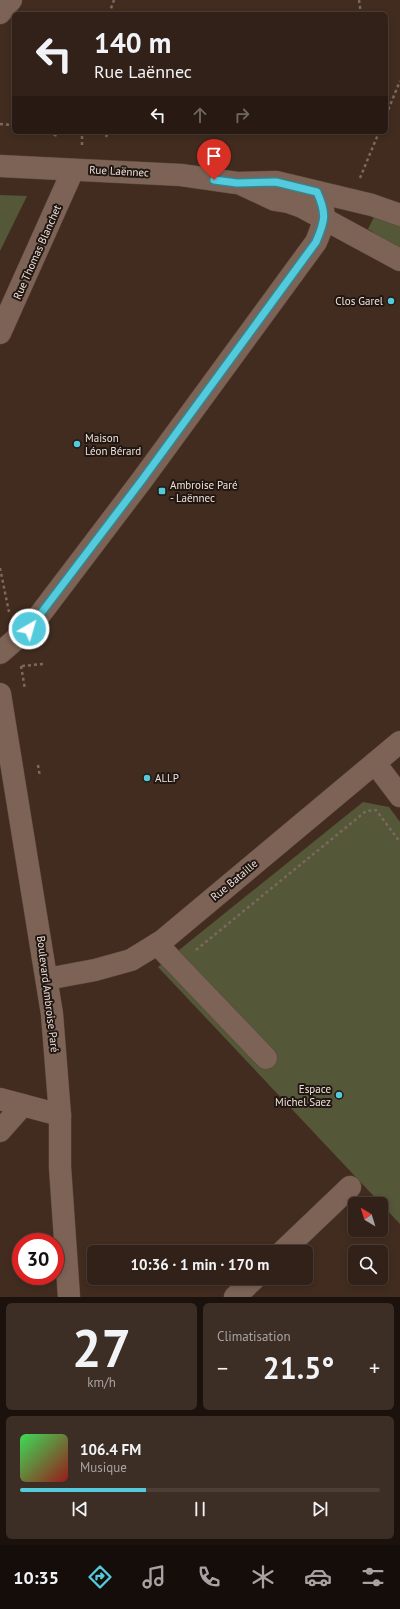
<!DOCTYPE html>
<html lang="fr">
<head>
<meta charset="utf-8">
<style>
  body { margin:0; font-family:"PT Sans",sans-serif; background:#3d2e25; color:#f1f3f6; height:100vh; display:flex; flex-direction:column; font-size:15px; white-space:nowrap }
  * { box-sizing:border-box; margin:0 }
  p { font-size:13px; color:#a8a3a2 }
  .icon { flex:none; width:22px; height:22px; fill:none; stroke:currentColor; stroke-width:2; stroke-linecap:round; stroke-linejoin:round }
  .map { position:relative; height:1297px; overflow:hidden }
  .details { display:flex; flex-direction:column; gap:6px; padding:6px; background:#1c120d; flex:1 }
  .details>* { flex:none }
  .top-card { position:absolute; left:12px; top:12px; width:376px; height:122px; border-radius:6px; box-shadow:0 2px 6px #0003,0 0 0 1px #4d3e37; background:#322118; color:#f1f3f6; overflow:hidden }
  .needle { width:26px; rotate:322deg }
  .tools { position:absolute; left:348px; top:1197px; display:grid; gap:8px }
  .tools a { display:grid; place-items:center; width:40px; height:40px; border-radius:6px; background:#322118; box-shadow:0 2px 6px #0003,0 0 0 1px #4d3e37; font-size:20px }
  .speed { position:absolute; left:12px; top:1233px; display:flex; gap:8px; font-size:20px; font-weight:700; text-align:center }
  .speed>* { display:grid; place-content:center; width:52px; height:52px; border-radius:50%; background:#322118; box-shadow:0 2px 6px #0003,0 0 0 1px #4d3e37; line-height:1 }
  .speed .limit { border:6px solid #d22; background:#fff; color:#111 }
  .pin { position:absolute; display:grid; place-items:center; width:34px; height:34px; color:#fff; margin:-41px -17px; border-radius:50% 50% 50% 0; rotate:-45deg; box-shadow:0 0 4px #0007 }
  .pin .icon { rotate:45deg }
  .me { position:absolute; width:44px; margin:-22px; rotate:38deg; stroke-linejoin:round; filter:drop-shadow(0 0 3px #0008) }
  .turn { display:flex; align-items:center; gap:14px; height:84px; padding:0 16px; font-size:18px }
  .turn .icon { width:52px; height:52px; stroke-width:2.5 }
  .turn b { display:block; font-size:28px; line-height:34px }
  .lanes { display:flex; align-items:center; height:38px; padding:0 16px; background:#0003; justify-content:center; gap:20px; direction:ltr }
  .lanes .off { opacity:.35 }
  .big { font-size:30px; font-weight:800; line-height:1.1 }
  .details .tile { flex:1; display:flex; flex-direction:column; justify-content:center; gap:6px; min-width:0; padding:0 14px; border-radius:6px; background:#3d2e25 }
  .details .dial { align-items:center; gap:0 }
  .dial b { font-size:52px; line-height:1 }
  .song { display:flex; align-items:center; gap:12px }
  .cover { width:48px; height:48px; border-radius:6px; background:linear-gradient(135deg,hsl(130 70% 55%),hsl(0 70% 35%)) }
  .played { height:4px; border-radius:2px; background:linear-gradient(90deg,#53cbdc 35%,#4d3e37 35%) }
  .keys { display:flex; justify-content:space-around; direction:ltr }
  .heat { display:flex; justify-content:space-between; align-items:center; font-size:22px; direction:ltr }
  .details .tiles { flex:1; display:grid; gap:6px; grid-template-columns:1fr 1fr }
  .tile:last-child { grid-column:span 2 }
  .trip { position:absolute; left:87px; top:1245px; width:226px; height:40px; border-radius:6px; background:#322118; box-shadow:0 2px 6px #0003,0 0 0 1px #4d3e37; font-weight:800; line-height:40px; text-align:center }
  .menu { display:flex; height:64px; justify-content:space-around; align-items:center; background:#140d0a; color:#a8a3a2 }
  .menu .icon { width:28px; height:28px }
  .menu .on { color:#53cbdc }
  .menu b { font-size:18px; color:#f1f3f6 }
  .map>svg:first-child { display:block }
  .green { fill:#545738 }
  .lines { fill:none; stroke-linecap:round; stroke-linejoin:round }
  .minor-casing { stroke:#5c493f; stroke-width:23 }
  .path { stroke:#7c685e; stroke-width:2.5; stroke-dasharray:3 3; stroke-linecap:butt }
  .minor { stroke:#7c6355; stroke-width:22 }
  .route-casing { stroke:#36848f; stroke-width:10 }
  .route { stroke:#53cbdc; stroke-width:7 }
  .poi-dot { fill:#53cbdc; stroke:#211712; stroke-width:1.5 }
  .labels { text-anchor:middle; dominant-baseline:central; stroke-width:4; stroke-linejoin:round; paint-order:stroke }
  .street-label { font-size:11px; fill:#f0e1d9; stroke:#211712 }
  .poi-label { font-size:11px; fill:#f0e1d9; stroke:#211712; text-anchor:start }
</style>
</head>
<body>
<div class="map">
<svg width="400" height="1297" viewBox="0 0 400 1297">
  <rect width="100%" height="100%" fill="#422c20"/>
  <g class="green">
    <polygon points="0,195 27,196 0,251"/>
    <polygon points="376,213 400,223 400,251 368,229"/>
    <polygon points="363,802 389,807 400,822 400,1224 158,967"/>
  </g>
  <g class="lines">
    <defs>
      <g id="minor">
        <polyline points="0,13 11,0"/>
        <polyline points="0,166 181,175 237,183 276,182 372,205 400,215"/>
        <polyline points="243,185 275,200 288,202 302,207 400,260"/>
        <polyline points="0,333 73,170"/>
        <path d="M0,653L32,625L142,480L316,242C325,221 327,214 317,192"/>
        <polyline points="0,694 52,1014 60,1115 60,1167 69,1297"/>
        <polyline points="375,763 400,796"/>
        <polyline points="157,944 266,1058"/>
        <polyline points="47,979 95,970 131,960 162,941 400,742"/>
        <polyline points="0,1099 60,1115"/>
        <polyline points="0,1131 23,1105"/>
        <polyline points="282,1252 350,1187"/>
        <polyline points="235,1297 255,1278"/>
      </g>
    </defs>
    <use href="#minor" class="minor-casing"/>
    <g class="path">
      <polyline points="359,0 361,14"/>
      <polyline points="109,14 114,0"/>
      <polyline points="386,115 400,81"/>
      <polyline points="0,124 14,125"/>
      <polyline points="42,132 59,136"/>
      <polyline points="82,136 82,146"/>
      <polyline points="106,137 108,132"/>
      <polyline points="360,178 379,132"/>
      <polyline points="0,568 9,612"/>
      <polyline points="21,666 25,689"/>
      <polyline points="22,666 43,664"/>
      <polyline points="38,765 40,777"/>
      <polyline points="196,950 366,811 376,810 400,842"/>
    </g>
    <use href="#minor" class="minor"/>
  </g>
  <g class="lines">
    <defs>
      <path id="route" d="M29,629L142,480L316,242C325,221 327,214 317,192L276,182L237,183L214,180"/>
    </defs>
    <use href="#route" class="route-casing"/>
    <use href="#route" class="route"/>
  </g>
  <g class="poi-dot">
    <circle cx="391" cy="301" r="4"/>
    <circle cx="77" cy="444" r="4"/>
    <rect x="158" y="487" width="8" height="8" rx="2"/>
    <circle cx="147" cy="778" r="4"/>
    <circle cx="339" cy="1095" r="4"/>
  </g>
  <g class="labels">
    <g class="street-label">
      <text transform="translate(119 171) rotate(3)">Rue Laënnec</text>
      <text transform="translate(37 252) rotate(-66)">Rue Thomas Blanchet</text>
      <text transform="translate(234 880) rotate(-40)">Rue Bataille</text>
      <text transform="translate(48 994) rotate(83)">Boulevard Ambroise Paré</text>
    </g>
    <g class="poi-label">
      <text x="383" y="301" text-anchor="end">Clos Garel</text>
      <text x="85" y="438">Maison<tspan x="85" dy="13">Léon Bérard</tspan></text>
      <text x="170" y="485">Ambroise Paré<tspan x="170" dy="13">- Laënnec</tspan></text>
      <text x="155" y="778">ALLP</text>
      <text x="331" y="1089" text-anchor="end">Espace<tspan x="331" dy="13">Michel Saez</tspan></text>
    </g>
  </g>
</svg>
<div class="tools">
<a><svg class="needle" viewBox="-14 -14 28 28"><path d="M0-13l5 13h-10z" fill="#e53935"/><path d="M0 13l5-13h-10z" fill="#a8a3a2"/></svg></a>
<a><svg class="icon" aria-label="search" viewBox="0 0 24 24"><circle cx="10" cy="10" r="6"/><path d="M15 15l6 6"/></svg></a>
</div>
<div class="speed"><div class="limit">30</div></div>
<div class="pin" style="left:214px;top:180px;background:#d93025"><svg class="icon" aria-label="arrive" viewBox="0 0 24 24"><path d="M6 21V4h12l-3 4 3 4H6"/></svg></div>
<svg class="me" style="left:29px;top:629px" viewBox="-20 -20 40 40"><circle r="17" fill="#53cbdc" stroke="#fff" stroke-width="3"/><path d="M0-11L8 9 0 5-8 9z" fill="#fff"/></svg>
<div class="trip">10:36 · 1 min · 170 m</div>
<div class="top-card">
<div class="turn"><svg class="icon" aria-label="left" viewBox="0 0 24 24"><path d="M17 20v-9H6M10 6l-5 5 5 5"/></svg><div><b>140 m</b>Rue Laënnec</div></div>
<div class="lanes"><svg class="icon" aria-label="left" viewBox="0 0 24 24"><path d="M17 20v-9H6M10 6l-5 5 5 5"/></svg><svg class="icon off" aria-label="ahead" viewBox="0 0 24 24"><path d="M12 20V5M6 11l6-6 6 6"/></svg><svg class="icon off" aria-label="right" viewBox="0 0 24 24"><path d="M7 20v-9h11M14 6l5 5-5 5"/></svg></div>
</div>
</div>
<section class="details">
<div class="tiles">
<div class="tile dial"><b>27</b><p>km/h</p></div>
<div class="tile"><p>Climatisation</p>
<div class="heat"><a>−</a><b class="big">21.5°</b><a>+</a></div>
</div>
<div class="tile">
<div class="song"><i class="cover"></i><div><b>106.4 FM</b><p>Musique</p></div></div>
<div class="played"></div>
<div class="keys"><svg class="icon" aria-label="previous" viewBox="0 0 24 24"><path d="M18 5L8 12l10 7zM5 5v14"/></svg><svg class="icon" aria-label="pause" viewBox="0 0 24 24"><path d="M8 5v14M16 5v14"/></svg><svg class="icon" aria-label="next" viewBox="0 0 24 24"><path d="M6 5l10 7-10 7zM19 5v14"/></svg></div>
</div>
</div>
</section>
<nav class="menu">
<b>10:35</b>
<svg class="icon on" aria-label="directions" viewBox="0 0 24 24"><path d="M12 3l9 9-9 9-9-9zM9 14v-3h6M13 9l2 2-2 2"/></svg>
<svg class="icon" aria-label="music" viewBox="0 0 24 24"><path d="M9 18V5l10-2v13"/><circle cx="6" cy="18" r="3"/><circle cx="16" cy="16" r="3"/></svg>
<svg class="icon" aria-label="phone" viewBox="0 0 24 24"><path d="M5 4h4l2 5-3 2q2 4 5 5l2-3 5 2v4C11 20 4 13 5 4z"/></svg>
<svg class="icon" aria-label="climate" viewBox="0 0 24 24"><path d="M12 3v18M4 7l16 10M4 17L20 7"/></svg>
<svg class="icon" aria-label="car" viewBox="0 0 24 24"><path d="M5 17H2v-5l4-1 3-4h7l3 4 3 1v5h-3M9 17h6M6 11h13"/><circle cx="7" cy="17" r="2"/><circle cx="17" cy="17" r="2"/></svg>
<svg class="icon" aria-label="filters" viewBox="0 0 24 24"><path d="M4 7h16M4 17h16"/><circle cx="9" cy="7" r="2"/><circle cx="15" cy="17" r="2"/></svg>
</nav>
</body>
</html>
